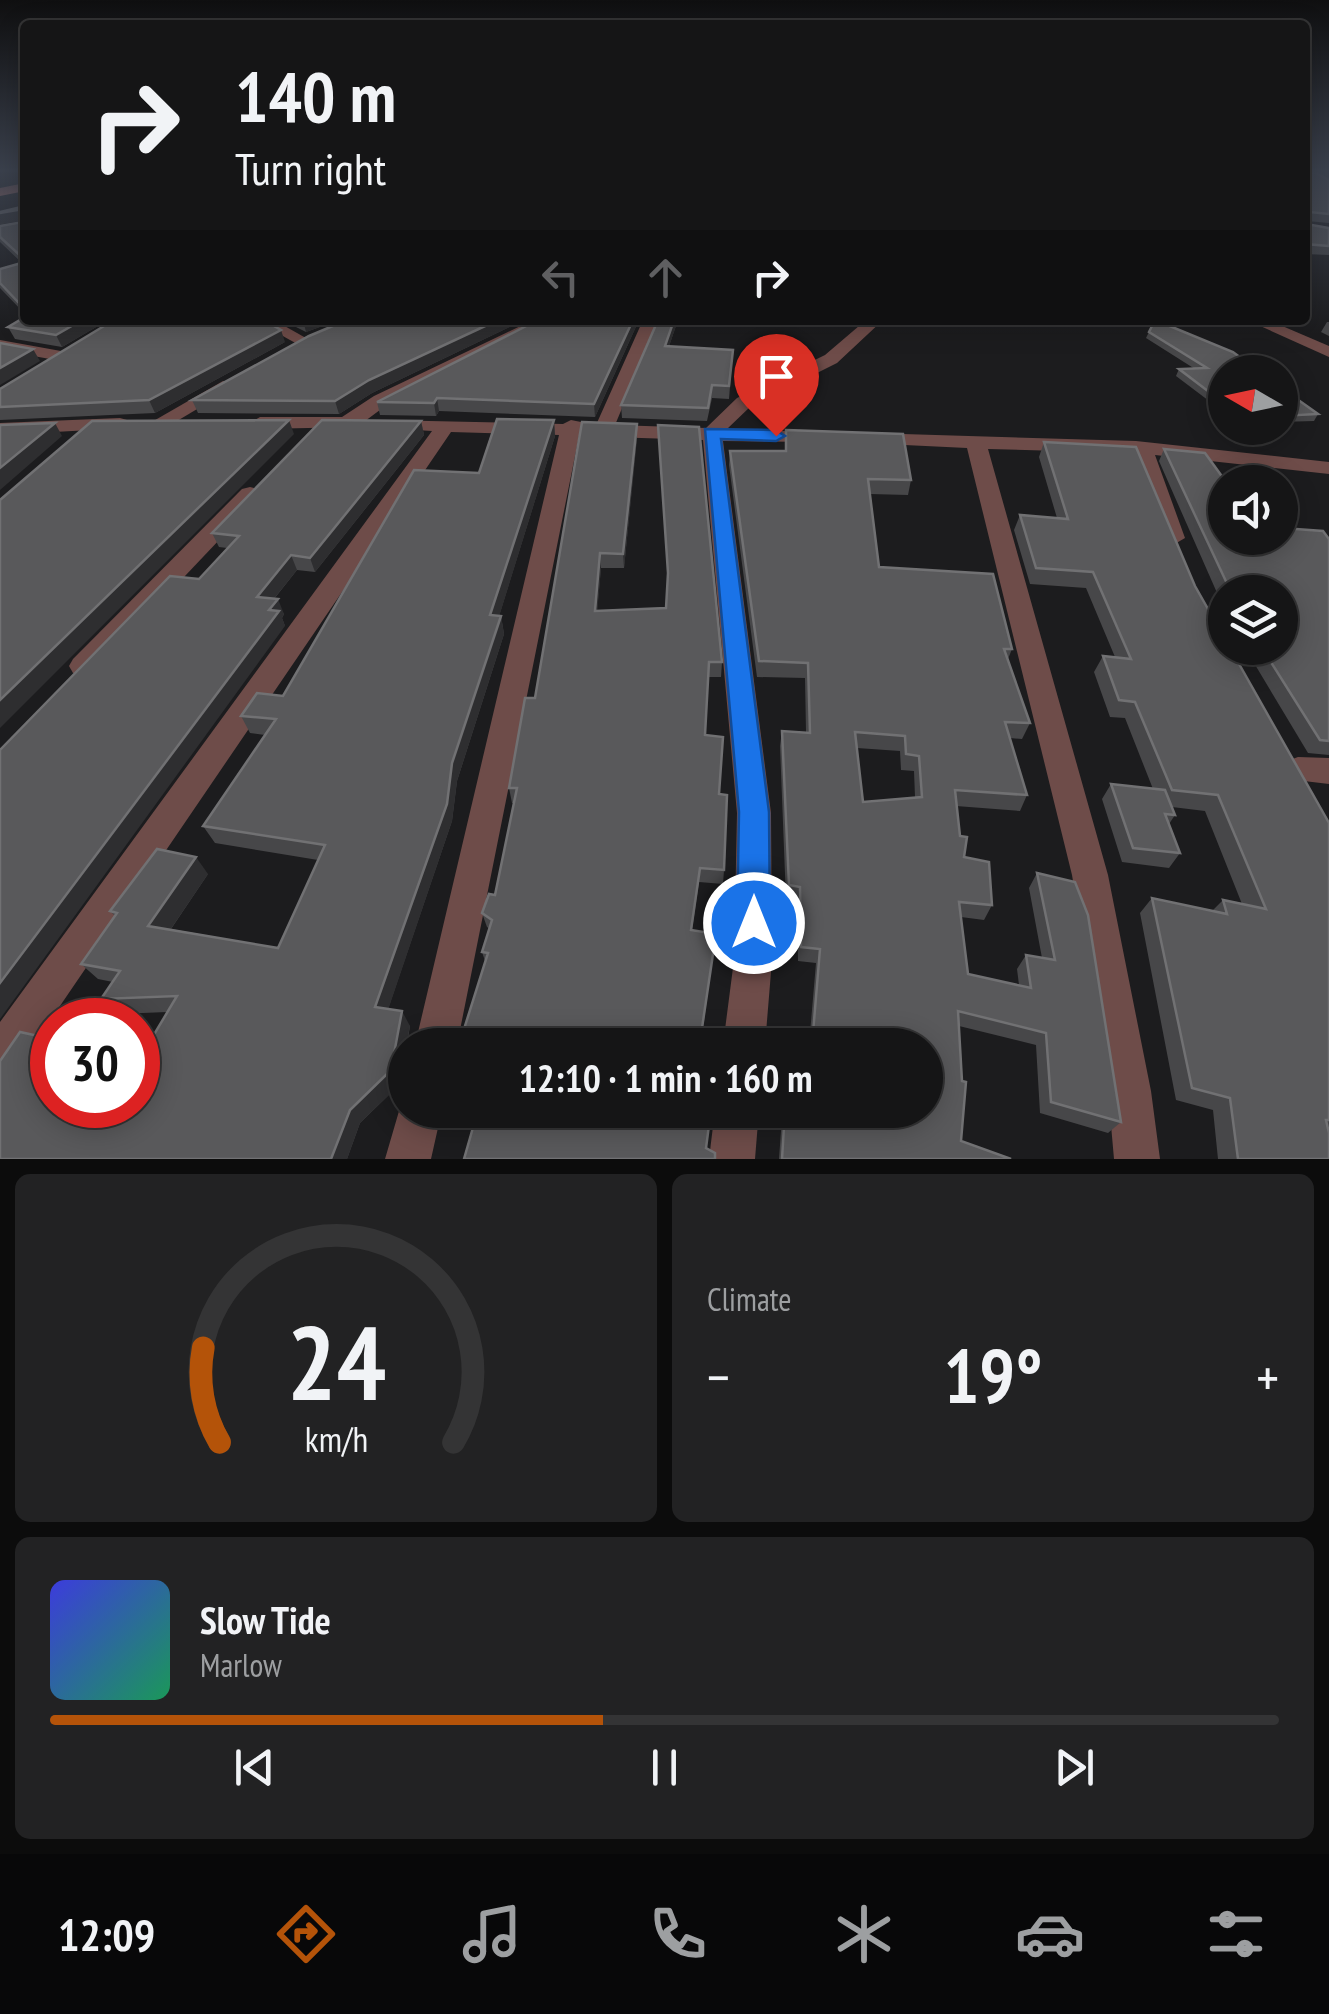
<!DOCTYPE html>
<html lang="en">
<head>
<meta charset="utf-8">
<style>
  body { margin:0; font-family:"PT Sans Narrow",sans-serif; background:#222223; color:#f1f3f6; height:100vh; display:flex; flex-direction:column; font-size:38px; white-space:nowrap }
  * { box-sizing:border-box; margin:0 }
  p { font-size:32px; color:#9d9fa1 }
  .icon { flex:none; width:55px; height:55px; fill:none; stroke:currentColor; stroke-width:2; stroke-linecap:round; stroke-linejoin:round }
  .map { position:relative; height:1159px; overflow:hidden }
  .drawer { display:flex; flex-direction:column; gap:15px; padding:15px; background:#0c0c0c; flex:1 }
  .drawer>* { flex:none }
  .top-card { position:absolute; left:20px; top:20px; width:1290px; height:305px; border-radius:10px; box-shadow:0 5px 25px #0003,0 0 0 2px #343435; background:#151516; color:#f1f3f6; overflow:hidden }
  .needle { width:65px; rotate:279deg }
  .buttons { position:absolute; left:1208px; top:355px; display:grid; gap:20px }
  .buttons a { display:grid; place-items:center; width:90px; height:90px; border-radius:50%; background:#151516; box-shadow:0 5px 25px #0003,0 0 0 2px #343435; font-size:50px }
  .speed { position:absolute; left:30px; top:998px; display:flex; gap:20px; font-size:50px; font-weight:700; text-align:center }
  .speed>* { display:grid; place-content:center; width:130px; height:130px; border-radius:50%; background:#151516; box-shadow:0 5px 25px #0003,0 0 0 2px #343435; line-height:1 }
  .speed .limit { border:15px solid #d22; background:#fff; color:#111 }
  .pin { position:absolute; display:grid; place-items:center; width:85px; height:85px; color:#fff; margin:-102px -42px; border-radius:50% 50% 50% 0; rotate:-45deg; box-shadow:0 0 10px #0007 }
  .pin .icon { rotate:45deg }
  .me { position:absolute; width:110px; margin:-55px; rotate:0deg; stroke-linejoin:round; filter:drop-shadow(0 0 8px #0008) }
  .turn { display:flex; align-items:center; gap:35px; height:210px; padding:0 50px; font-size:45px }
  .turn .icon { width:130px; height:130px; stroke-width:2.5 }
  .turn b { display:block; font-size:70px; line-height:85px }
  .lanes { display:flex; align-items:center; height:95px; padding:0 50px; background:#0003; justify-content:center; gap:50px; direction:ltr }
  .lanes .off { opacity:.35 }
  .big { font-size:75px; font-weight:700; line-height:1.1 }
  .drawer .card { flex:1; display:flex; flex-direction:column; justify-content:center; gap:15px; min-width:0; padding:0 35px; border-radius:15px; background:#222223 }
  .drawer .dial { align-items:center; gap:0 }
  .dial svg { height:260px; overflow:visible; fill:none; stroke:#343435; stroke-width:7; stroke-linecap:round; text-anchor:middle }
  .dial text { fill:#f1f3f6; stroke:none }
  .song { display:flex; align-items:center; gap:30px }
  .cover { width:120px; height:120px; border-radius:15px; background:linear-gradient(135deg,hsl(240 70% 55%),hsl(150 70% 35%)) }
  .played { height:10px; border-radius:5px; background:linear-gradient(90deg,#b45309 45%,#343435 45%) }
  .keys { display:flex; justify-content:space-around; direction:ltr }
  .heat { display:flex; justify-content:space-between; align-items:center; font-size:55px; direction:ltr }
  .drawer .tiles { flex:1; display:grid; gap:15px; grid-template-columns:1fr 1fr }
  .card:last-child { grid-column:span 2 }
  .trip { position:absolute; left:388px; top:1028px; width:555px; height:100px; border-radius:50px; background:#151516; box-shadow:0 5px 25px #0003,0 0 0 2px #343435; font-weight:700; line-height:100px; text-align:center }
  .tab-bar { display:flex; height:160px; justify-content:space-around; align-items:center; background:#080809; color:#9d9fa1 }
  .tab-bar .icon { width:70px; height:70px }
  .tab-bar .current { color:#b45309 }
  .tab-bar b { font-size:45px; color:#f1f3f6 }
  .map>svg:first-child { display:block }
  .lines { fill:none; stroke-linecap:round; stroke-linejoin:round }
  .street { fill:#6e4c49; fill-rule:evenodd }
  .highway { fill:#e18e86; fill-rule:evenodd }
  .wall { fill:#474749; fill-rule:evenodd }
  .shaded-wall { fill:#2e2e30 }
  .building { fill:#59595b; stroke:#717173; stroke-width:2.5; fill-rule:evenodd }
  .route { fill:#1a73e8; stroke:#114b97; stroke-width:2.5 }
</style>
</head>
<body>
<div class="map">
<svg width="1329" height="1159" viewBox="0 0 1329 1159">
  <rect width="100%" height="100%" fill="#1c1c1e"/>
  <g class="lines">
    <g class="street">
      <polygon points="254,320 274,320 313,342 299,345"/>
      <polygon points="533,320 554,320 388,404 357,427 260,429 250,423 260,417 342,417 374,396"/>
      <polygon points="643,320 659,320 615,425 706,428 737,398 825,355 866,320 883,320 837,363 751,406 727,429 820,432 830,438 827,442 723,441 771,813 772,960 765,1045 723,1045 734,960 737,813 703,440 579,436 457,1045 415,1045 559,435 451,432 15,1072 0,1078 0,1022 432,431 383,428 383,420 563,424 571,420 596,425"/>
      <polygon points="1247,320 1268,320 1329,346 1329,357"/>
      <polygon points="0,340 61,351 69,356 61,361 0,350"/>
      <polygon points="223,381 229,382 229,390 167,427 160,429 150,423"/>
      <polygon points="120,418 127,420 127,428 0,435 0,423"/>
      <polygon points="870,433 1136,441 1329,462 1329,474 1155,455 1185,538 1173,545 1161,538 1139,463 1130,453 988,449 1108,875 1151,1091 1160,1159 1114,1159 1108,1091 1072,875 967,448 863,443 860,439"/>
      <polygon points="250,487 258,489 261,494 258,499 93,673 73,673 69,666 73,659 242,489"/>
      <polygon points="1298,757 1329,758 1329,784 1287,779 1282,770 1287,761"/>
      <polygon points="404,1094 405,1110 442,1110 431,1159 385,1159"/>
      <polygon points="715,1110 759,1110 755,1159 709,1159"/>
    </g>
    <polygon class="highway" points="25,183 25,191 0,196 0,188"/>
  </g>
  <g class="wall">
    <polygon points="1305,172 1326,178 1316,172 1329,172 1329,223 1307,221 1306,224 1329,228 1329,255 1305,254"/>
    <polygon points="25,206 25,314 0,288 0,269 22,263 0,242 0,226 23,222 23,220 0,224 0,212"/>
    <polygon points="25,320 108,320 62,347 15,339 8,327"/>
    <polygon points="282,320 339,320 306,332"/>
    <polygon points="347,320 524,320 372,393 339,414 198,413 192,400"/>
    <polygon points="538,320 639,320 595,417 439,411 436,416 380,415 377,402"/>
    <polygon points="658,320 678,320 669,346 733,350 729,399 712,398 707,421 622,418 621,405"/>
    <polygon points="1155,320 1225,372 1225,413 1176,376 1179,369 1195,369 1146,338"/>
    <polygon points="1327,322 1329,322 1329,336 1321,332"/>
    <polygon points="285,342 155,413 0,420 0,389"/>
    <polygon points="1280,387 1318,414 1314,421 1280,422"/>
    <polygon points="554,420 555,436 499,616 501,616 504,634 457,781 452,821 388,1009 410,1026 403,1068 396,1088 360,1123 347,1159 0,1159 140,1058 167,1012 118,1014 101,999 113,982 98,979 81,964 115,916 110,911 208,874 171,929 278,948 318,860 215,843 203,826 265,735 250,733 241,716 283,696 479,473"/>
    <polygon points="421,421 424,435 315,572 297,570 274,599 284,614 282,618 285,626 199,579 227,548 219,547 212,533"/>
    <polygon points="658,425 722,662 721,677 708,677 705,735 719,794 724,870 723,884 699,882 692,930 716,934 703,1028 726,1036 485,961 482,952 490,929 487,927 482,913 495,895 514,803 512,803 509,788 535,698 637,438 624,568 601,568 597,611 666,608 668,580"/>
    <path d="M786,430L911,480L908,495L870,494L879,567L1012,649L1008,659L1030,723L1022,739L1010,738L1027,795L1020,811L956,806L964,857L992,905L984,920L961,917L968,974L1019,985L1017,969L1026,955L1042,958L1029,888L1037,873L1121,1122L1108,1133L1040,1113L1036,1045L959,1026L961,1141L1011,1159H779L782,1117L784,1110H925V1045H809L816,963L798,961L797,901L786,900L780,746L782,731L806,732L805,678L757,677L729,465L730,451H785ZM857,748L900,751L901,770L914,771L915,797L863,802Z"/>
    <polygon points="1044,442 1195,586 1329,823 1329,1159 1218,1159 1213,1110 1176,1100 1140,913 1152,898 1212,911 1223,900 1242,904 1205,811 1172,807 1175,815 1169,824 1180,853 1169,868 1122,862 1102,799 1111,784 1153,789 1125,718 1110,717 1094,672 1103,656 1115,657 1086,588 1030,584 1014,530 1020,515 1057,518 1039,457"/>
    <polygon points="1164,449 1225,482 1282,528 1329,539 1329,755 1308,753 1245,648 1280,648 1280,592 1225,592 1225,611 1159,461"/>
    <polygon points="445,1110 711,1110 475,1119 448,1114"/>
  </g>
  <g class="shaded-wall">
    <polygon points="23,209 25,220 0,224 0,213"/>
    <polygon points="82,320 108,320 62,347 56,335"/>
    <polygon points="303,320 339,320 306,332"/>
    <polygon points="498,320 524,320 372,393 339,414 335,401 369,380"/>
    <polygon points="633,320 639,320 595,417 594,404"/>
    <polygon points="674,320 678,320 665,358 665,346"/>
    <polygon points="281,330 285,342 155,413 149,400"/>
    <polygon points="33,349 40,361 0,385 0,368"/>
    <polygon points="437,398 439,411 436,416 434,403"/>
    <polygon points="289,420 294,434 0,728 0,700"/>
    <polygon points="554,420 555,436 494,633 490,615"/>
    <polygon points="421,421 424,435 315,572 310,558"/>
    <polygon points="55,423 62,436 0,490 0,468"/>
    <polygon points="637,424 637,438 624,568 623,554"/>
    <polygon points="600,553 601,568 596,626 595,611"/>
    <polygon points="291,555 297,570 264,611 257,597"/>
    <polygon points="278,599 284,614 282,618 285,626 0,1019 0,983"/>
    <polygon points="501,616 504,634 457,781 452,821 384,1022 375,1007 452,763"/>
    <polygon points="196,857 208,874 162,942 148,926"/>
    <polygon points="402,1011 410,1026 406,1045 405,1045 403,1068 396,1088 360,1123 347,1159 331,1159 350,1110"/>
  </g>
  <g class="building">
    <polygon points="1305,172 1314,172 1329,180 1329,214 1310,212 1306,224 1329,228 1329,246 1305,244"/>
    <polygon points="25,206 25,260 0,237 0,226 23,222 23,209 0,213 0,212"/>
    <polygon points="25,262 25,305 20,304 0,283 0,269"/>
    <polygon points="25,317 25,320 82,320 56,335 8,327"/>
    <polygon points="114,320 263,320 281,330 149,400 0,407 0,389"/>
    <polygon points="347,320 498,320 369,380 335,401 192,400 309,336"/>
    <polygon points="538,320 633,320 594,404 437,398 434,403 377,402"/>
    <polygon points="658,320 674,320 665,346 733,350 729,386 712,385 708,408 621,405"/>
    <polygon points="1155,320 1233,352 1260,372 1225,372 1225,404 1179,369 1207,368 1149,332"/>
    <polygon points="0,343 33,349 0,368"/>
    <polygon points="1280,387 1318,414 1280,416"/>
    <polygon points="497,419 554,420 490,615 501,616 452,763 447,804 375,1007 402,1011 394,1054 387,1074 350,1110 331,1159 0,1159 0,1061 20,1032 52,1039 52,1105 138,1105 138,1058 140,1058 177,996 101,999 120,971 81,964 117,913 110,911 157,849 196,857 148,926 278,948 325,845 203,826 276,719 241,716 257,693 283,696 414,470 479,473"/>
    <polygon points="289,420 0,700 0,500 92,421"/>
    <polygon points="322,420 421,421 310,558 291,555 257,597 278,599 269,610 279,611 0,983 0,750 170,576 199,579 239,536 212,533"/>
    <polygon points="582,422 637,424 623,554 600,553 595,611 666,608 668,573 658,425 699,427 722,662 709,662 705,735 723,737 719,794 727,795 724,870 700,868 691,930 716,934 702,1028 721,1030 726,1036 726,1045 459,1045 488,953 482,952 492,920 482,913 489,894 495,895 517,788 509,788 525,698 535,698"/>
    <polygon points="55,423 0,468 0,425"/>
    <path d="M786,430L903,434L911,480L868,479L879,567L993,574L1012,649H1004L1030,723L1005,722L1027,795L955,790L960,836L967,837L964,857L989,862L992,905L959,902L968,974L1031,988L1026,955L1055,960L1037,873L1075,882L1088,915L1121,1122L1051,1102L1046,1033L958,1011L962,1081L966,1082L961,1141L1011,1159H782L785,1110H925V1045H812L820,949L801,947L800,887L789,885L782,731L810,733L808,663L759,661L730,451H786ZM855,732L905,736L906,754L919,756L922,797L863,802Z"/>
    <polygon points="1044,442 1136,447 1195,586 1225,639 1225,648 1230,648 1329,823 1329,1120 1326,1120 1329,1133 1329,1159 1238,1159 1230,1098 1192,1088 1152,898 1227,914 1223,900 1266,909 1218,795 1172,790 1135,702 1119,700 1103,656 1131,659 1093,572 1036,568 1020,515 1068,519"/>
    <polygon points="1164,449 1205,453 1226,482 1225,538 1280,538 1280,525 1282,528 1323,531 1329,539 1329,741 1320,740 1262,648 1280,648 1280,592 1231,592"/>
    <polygon points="1111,784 1165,790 1175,815 1165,814 1180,853 1133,848"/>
    <polygon points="478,1110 711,1110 706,1148 715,1153 715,1159 464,1159"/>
  </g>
  <linearGradient id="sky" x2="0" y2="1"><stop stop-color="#0f0f10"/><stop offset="0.51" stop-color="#3a404c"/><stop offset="1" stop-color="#3a404c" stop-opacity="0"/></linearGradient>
  <rect width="1329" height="334" fill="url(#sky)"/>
  <polygon class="route" points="705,429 776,430 785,436 776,441 721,439 769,812 770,923 766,935 754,940 741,935 737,923 739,812"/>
</svg>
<div class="buttons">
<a><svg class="needle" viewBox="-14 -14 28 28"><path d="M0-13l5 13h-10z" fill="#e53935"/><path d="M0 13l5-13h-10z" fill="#9d9fa1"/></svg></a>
<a><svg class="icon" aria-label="sound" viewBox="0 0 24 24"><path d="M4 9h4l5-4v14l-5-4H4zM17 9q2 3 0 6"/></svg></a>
<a><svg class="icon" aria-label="layers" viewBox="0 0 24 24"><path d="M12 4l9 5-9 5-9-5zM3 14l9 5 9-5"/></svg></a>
</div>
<div class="speed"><div class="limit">30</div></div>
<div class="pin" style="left:776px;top:436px;background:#d93025"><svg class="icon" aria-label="arrive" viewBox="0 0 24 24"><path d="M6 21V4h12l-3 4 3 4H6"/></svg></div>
<svg class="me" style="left:754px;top:923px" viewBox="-20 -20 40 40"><circle r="17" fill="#1a73e8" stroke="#fff" stroke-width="3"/><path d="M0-11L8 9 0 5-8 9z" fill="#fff"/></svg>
<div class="trip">12:10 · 1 min · 160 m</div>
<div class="top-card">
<div class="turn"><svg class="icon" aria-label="right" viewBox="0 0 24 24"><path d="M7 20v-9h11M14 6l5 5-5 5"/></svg><div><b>140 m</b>Turn right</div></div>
<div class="lanes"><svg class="icon off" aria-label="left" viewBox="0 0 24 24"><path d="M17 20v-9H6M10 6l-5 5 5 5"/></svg><svg class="icon off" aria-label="ahead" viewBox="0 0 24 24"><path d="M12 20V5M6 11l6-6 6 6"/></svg><svg class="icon" aria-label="right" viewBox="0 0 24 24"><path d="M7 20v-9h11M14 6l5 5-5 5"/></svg></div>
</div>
</div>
<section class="drawer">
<div class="tiles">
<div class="card dial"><svg viewBox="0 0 100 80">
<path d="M14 69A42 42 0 1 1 86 69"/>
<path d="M14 69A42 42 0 0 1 9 40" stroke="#b45309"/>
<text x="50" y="56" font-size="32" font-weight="700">24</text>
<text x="50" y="72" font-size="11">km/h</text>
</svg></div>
<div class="card"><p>Climate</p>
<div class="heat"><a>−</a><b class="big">19°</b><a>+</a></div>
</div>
<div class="card">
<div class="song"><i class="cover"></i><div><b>Slow Tide</b><p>Marlow</p></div></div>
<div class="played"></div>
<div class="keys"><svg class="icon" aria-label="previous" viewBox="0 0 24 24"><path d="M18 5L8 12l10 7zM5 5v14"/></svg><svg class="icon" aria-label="pause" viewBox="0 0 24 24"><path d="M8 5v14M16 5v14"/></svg><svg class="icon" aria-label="next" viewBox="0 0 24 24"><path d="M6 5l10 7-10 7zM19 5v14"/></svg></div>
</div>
</div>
</section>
<nav class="tab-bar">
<b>12:09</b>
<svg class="icon current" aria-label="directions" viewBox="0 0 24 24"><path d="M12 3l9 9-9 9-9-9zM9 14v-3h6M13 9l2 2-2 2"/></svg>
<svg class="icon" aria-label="music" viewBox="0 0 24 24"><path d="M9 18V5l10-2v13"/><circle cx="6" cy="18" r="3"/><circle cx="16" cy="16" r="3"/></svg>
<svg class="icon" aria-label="phone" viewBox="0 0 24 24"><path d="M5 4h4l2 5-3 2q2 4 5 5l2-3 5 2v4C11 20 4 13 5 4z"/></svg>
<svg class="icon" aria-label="climate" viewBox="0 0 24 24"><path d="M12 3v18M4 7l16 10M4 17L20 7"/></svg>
<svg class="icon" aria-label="car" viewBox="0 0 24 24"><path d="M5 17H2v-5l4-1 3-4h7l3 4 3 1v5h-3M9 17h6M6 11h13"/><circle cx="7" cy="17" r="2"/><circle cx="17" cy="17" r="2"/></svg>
<svg class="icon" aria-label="filters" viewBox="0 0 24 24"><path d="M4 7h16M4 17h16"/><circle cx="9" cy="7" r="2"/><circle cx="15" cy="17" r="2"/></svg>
</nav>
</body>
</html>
